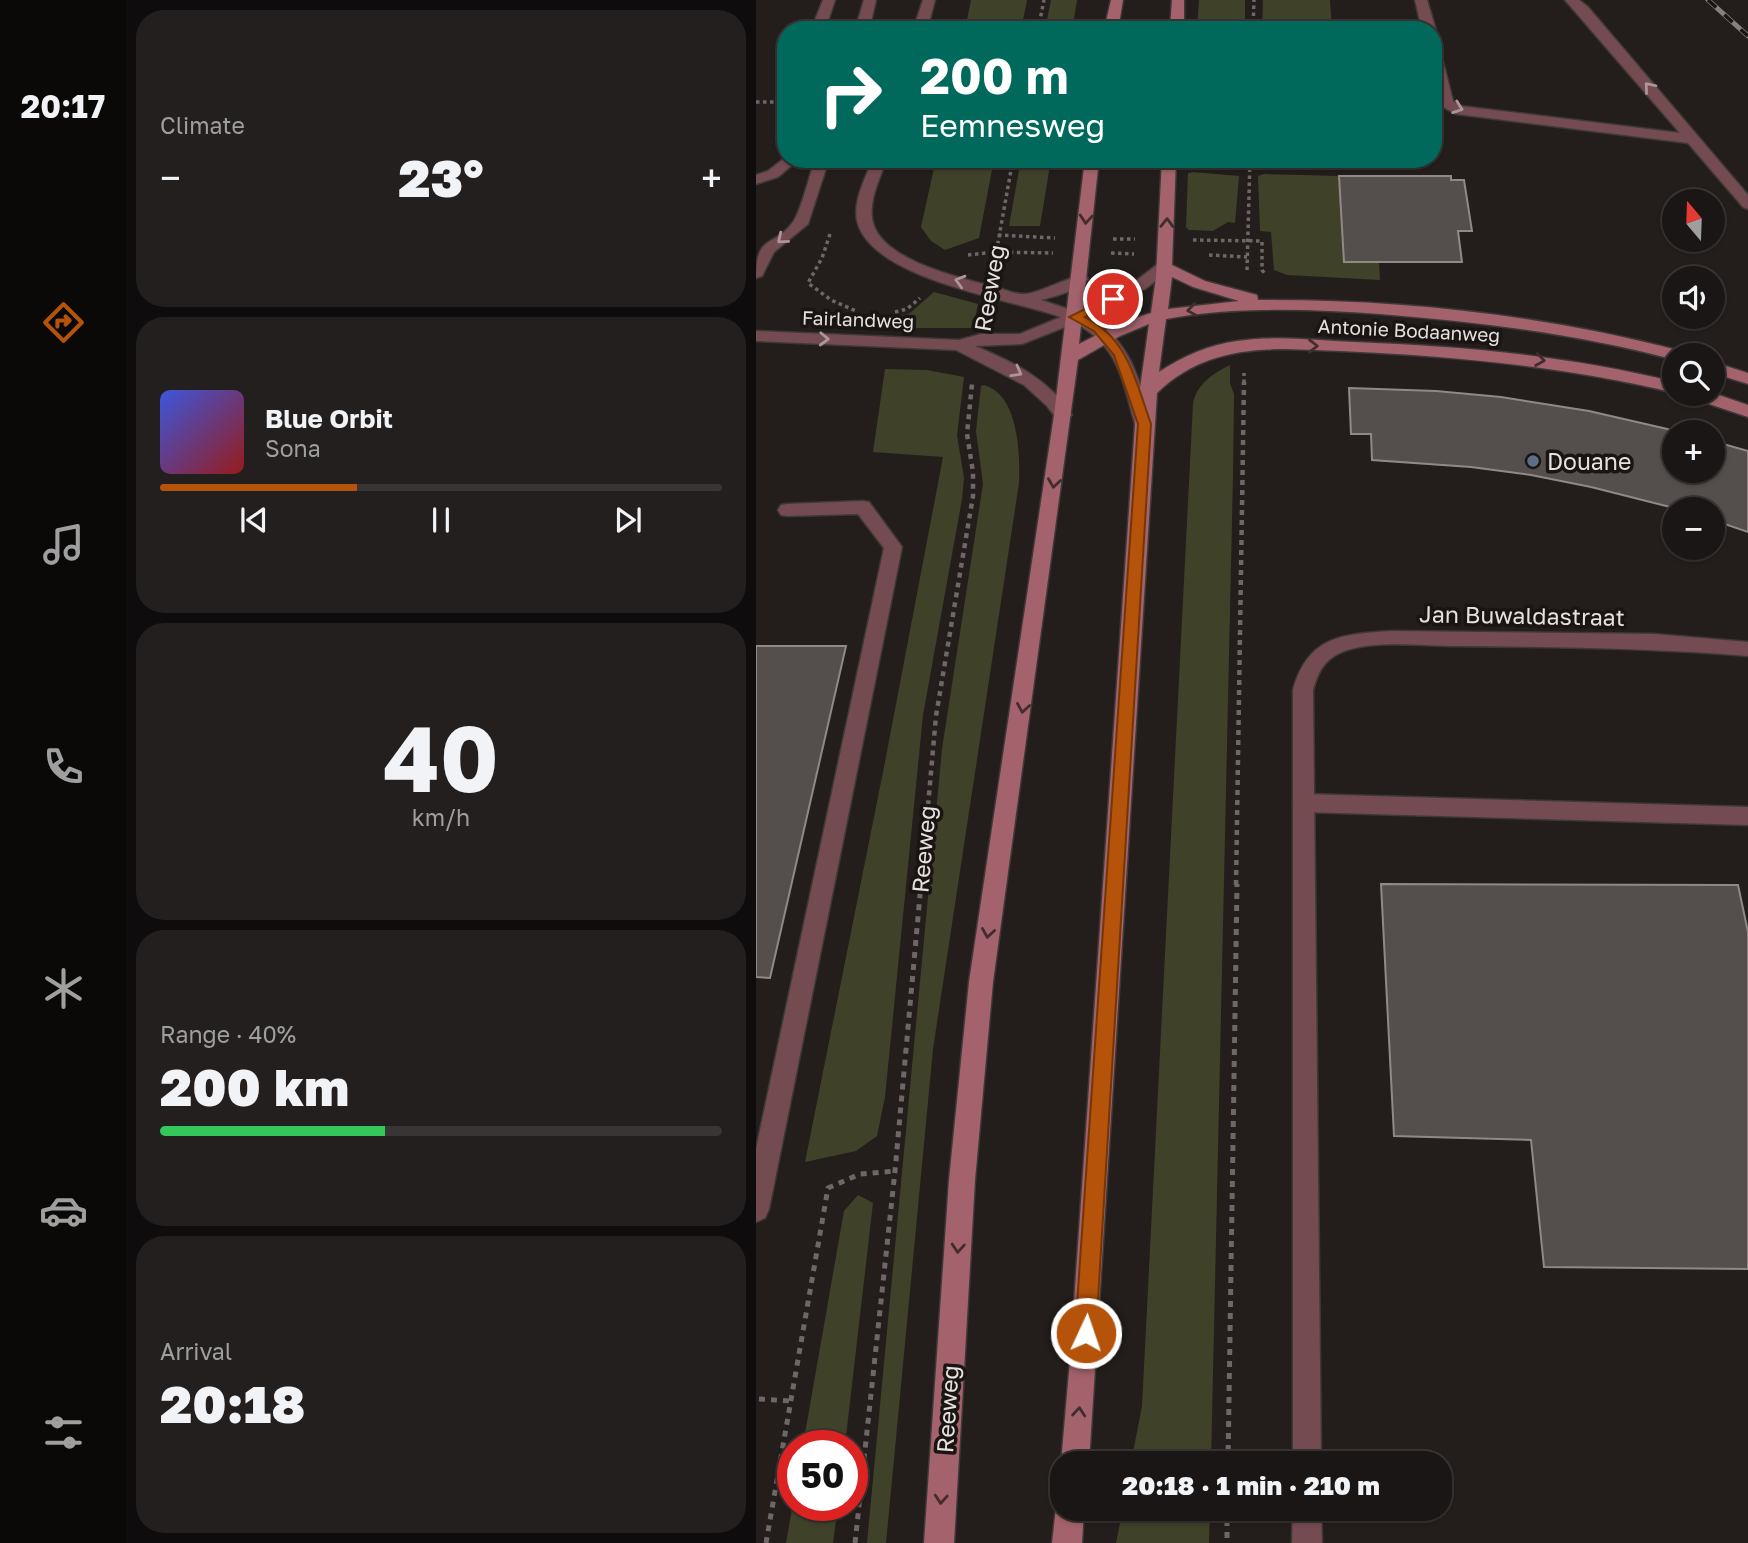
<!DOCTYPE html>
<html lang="en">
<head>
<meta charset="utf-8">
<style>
  body { margin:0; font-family:"Golos Text",sans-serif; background:#231f1e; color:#f1f3f6; height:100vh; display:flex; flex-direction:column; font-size:26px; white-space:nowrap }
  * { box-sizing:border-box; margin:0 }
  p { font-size:23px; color:#9f9fa0 }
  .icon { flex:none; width:38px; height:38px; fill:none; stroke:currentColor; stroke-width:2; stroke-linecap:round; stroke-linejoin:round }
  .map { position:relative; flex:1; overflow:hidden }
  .sheet { display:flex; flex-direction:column; gap:10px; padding:10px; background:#0e0c0c; width:630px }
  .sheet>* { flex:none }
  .hud { position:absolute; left:21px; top:21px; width:665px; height:147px; border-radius:28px; box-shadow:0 2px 5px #0004,0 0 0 2px #383534; background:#00695c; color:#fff; overflow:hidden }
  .needle { width:46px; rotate:341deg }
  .buttons { position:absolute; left:906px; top:189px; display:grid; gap:14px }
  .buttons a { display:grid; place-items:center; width:63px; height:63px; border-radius:50%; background:#1a1615; box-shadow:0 2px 5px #0004,0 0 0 2px #383534; font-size:35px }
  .speed { position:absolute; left:21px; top:1430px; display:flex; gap:14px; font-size:35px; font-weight:700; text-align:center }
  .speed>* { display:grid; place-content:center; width:91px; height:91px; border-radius:50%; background:#1a1615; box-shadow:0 2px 5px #0004,0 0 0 2px #383534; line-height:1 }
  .speed .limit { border:10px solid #d22; background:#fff; color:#111 }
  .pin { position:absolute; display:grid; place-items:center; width:60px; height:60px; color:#fff; margin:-30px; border:4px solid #fff; border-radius:50%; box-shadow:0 2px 7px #0007 }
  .me { position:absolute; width:77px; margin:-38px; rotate:3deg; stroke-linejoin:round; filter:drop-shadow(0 0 5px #0008) }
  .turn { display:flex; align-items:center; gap:24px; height:147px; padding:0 28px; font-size:32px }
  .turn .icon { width:91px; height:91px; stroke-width:2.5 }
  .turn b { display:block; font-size:49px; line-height:60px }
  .big { font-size:52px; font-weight:800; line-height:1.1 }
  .sheet .widget { flex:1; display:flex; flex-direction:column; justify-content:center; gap:10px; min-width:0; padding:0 24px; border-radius:28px; background:#231f1e }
  .sheet .dial { align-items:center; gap:0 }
  .dial b { font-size:91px; line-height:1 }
  .song { display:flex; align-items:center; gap:21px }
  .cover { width:84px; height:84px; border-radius:10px; background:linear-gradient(135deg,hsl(230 70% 55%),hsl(0 70% 35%)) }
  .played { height:7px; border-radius:4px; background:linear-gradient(90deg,#b45309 35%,#383534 35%) }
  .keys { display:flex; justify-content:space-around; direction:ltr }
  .heat { display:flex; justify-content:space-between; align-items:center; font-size:38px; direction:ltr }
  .charge { height:10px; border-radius:5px; background:linear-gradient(90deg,#34c759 40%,#383534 0) }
  .trip { position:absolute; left:294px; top:1451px; width:402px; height:70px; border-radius:28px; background:#1a1615; box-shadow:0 2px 5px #0004,0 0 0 2px #383534; font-weight:800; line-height:70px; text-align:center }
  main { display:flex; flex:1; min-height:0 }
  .tabs { display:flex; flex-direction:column; width:126px; justify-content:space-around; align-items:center; background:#0a0908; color:#9f9fa0 }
  .tabs .icon { width:49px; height:49px }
  .tabs .on { color:#b45309 }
  .tabs b { font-size:32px; color:#f1f3f6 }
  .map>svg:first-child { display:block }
  .green { fill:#3f4228 }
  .building { fill:#544e4c; stroke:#918988; stroke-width:2 }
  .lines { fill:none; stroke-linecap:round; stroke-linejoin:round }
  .lane-casing { stroke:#3e3937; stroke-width:3 }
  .street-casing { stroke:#3e3937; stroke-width:3 }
  .secondary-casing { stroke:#3e3937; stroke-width:3 }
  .path-far2 { stroke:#6d6867; stroke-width:3.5; stroke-dasharray:3.5 3.5; stroke-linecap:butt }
  .path-far1 { stroke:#6d6867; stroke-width:4.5; stroke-dasharray:5 5; stroke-linecap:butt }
  .path { stroke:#6d6867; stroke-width:5; stroke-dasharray:6 6; stroke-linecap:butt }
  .lane { fill:#744b51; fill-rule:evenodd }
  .street { fill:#744b51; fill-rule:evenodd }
  .secondary { fill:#a3626c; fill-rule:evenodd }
  .rail-casing { stroke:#868180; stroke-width:5 }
  .rail { stroke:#1a1512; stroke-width:3.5; stroke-dasharray:11; stroke-linecap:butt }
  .oneway { stroke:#ac9698 }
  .oneway2 { stroke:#432c2d }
  .route { fill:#b45309; stroke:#753606; stroke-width:2 }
  .service-dot { fill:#5c6f8a; stroke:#1a1512; stroke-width:2.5 }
  .labels { text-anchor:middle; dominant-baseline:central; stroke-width:7; stroke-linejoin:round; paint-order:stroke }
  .far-street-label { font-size:19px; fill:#e5e1e0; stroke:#1a1512 }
  .street-label { font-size:23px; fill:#e5e1e0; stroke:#1a1512 }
  .poi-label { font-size:23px; fill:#e5e1e0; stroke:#1a1512; text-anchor:start }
</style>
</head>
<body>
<main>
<nav class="tabs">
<b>20:17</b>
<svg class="icon on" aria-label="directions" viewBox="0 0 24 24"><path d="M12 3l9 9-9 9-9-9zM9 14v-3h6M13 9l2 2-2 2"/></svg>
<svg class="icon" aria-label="music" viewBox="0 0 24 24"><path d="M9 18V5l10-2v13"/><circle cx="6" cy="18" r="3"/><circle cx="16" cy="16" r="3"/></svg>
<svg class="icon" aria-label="phone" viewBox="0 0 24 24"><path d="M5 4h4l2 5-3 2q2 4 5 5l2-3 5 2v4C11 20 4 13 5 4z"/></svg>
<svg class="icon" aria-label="climate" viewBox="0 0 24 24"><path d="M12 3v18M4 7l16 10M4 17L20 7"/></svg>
<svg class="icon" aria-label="car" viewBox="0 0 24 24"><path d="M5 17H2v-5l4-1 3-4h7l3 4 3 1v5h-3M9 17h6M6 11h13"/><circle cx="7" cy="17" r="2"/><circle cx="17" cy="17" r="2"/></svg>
<svg class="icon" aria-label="filters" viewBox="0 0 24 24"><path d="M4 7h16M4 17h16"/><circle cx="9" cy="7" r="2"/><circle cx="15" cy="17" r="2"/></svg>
</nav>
<section class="sheet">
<div class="widget"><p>Climate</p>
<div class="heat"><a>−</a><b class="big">23°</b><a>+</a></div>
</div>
<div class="widget">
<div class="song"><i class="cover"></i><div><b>Blue Orbit</b><p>Sona</p></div></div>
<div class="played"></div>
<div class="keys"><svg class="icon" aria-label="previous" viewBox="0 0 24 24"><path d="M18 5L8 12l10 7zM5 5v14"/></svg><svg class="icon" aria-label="pause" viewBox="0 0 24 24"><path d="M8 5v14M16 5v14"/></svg><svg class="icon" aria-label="next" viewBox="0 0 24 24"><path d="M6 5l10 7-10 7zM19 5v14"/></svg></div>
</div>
<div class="widget dial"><b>40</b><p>km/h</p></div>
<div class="widget"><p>Range · 40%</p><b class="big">200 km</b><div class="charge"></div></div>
<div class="widget"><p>Arrival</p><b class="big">20:18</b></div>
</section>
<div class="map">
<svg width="992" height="1543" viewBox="0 0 992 1543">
  <rect width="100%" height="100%" fill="#231e1c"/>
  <g class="green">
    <polygon points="215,0 271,0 265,30 209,30"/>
    <polygon points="295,0 321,0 316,30 289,30"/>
    <polygon points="443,0 489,0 489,30 441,30"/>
    <polygon points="507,0 574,0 576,30 506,30"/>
    <polygon points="180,159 238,159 223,238 189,250 175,241 165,227"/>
    <polygon points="265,159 295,159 284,226 253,226"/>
    <polygon points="437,172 483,176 479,223 472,222 457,231 433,230 430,227 432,173"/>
    <polygon points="508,174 583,176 588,261 623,262 624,280 531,275 518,270 515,232 504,231 502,176"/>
    <polygon points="178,292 222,304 217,328 140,328 142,317 154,313"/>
    <path d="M474,365V384L478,394L477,476L455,1463H375L386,1406L437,404C440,385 457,373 474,365Z"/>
    <polygon points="129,369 171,370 208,377 201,435 208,478 206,499 167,715 129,1097 121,1136 100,1151 49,1162 129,762 187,457 117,452"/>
    <path d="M228,385C263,395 264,454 263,483L177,1049L130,1543H111L186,749L227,484L220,431L225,386Z"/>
    <polygon points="102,1195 117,1203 89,1445 47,1445 88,1211"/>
    <polygon points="37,1503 82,1505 77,1543 30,1543"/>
    <polygon points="367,1508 454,1509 453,1543 360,1543"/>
  </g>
  <g class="building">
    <polygon points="583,176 695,176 695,180 708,180 716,231 702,231 706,262 588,262"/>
    <polygon points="593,388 680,391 745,397 833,411 920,431 924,432 919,432 919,471 957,471 957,441 992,451 992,532 957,520 957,509 922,509 835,487 775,475 715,467 616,460 615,434 595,434"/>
    <polygon points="0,646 90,646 14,978 0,977"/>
    <polygon points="625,884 982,885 992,932 992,1269 788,1267 775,1140 638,1136"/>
  </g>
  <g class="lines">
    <defs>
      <g id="lane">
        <polygon points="67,0 79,0 69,30 55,30"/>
        <polygon points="659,0 671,0 680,30 678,33 677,30 666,30"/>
        <polygon points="809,0 823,0 832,7 992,195 992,209 987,207 932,143 700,114 685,106 677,79 677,46 684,50 697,101 704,106 924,133"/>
        <polygon points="30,157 30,159 43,159 22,177 0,184 0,175 12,171"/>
        <polygon points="107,501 113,502 146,547 13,1209 9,1218 0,1222 0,1149 128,548 102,514 31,516 25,515 22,510 25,505 31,504"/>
        <polygon points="548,794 992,807 992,825 548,812 540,809 537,803 540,797"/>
      </g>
      <g id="street">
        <polygon points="108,0 120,0 113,30 99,30"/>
        <polygon points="167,0 179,0 171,30 157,30"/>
        <path d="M59,159H73L52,224L18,252L6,276L0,278C0,232 18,249 37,222C45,211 54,174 59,159Z"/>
        <path d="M117,159H131C124,178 110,205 118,226C132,262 205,278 239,287C248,289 260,295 270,294C286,292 320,273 330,276L332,279C320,292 302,295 285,300L318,311L377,283L402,264H414L416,267L414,270L389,289L332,317C375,339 383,381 397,424L394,428H382L379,424C366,380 363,346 319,323L266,344L219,346C257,362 293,379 316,415L307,421L301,419L291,406L268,385L200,350L0,341V331L203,340L225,334H264L305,317C253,299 124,280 103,227C94,206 109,179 117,159Z"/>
        <path d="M636,631L898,634L992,642V656C895,648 798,647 700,646C667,646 613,639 584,653C567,661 562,673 557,690L565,1463H537V690C552,636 586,634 636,631Z"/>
        <polygon points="537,1508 565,1508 566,1543 536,1543"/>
      </g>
      <g id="secondary">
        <polygon points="355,0 367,0 362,30 348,30"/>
        <polygon points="416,0 428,0 428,30 414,30"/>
        <path d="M329,159H343L323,344L364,323L395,313L400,277L406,159H420L416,265L449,281L501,295L502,300C644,299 788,315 925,351L927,355H919V360C822,334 724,322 624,314C552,309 481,306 410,319L403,372C427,356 453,345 481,341C520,335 559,340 598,342C707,346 813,356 919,382V393C791,362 660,353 529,349C480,349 437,358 401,393L333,1463H306V1466L305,1463L314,1360L379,424L393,324L364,336L322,360L237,982L219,1180L198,1543H168L193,1180L213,982L298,415ZM416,277L437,287L483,301L412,309Z"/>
        <polygon points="957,362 992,373 992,384 957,373"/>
        <polygon points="957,393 992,405 992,417 935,398 932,394"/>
        <polygon points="306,1497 306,1508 328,1508 326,1543 296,1543 300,1508"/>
      </g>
    </defs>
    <use href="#lane" class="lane-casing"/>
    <use href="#street" class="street-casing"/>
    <use href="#secondary" class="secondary-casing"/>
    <g class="path-far2">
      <polyline points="282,30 288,0"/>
      <polyline points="497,30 498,0"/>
      <polyline points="0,102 30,102"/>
      <polyline points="74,234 66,258 52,283 75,300 100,311"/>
      <polyline points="242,235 299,238"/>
      <polyline points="357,239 379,239"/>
      <polyline points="437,240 506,241 506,270 509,274"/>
      <polyline points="355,253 378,254"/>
      <polyline points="212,255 239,252 297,253"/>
      <polyline points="453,255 491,257"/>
      <polyline points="238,265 257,159"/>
      <polyline points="491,270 494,159"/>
      <polyline points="139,312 151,309 164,298"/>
      <polyline points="488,383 488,373"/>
    </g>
    <g class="path-far1">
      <polyline points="165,885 180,716 217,496 217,472 211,434 216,384"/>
      <polyline points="480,885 488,382"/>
    </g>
    <g class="path">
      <polyline points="3,1399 35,1401"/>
      <polyline points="472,1463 481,884"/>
      <polyline points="471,1508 471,1543"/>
      <polyline points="10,1543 72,1188 104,1174 139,1171"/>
      <polyline points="99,1543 139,1171 165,884"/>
    </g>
    <use href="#lane" class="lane"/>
    <use href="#street" class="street"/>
    <use href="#secondary" class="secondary"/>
    <defs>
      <polyline id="rail" points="952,0 992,36"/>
    </defs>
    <use href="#rail" class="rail-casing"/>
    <use href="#rail" class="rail"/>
  </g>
  <defs><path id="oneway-chevron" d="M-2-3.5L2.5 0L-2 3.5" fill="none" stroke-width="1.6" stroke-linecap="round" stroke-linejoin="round" transform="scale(1.75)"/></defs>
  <g class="oneway">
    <use href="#oneway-chevron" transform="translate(893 87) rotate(-130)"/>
    <use href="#oneway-chevron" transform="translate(702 108) rotate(20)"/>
    <use href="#oneway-chevron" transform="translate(26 239) rotate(140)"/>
    <use href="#oneway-chevron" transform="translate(204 281) rotate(-164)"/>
    <use href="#oneway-chevron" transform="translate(68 339) rotate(2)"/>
    <use href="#oneway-chevron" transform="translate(261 372) rotate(29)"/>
  </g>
  <g class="oneway2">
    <use href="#oneway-chevron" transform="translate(330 219) rotate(95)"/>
    <use href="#oneway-chevron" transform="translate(411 223) rotate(-89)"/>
    <use href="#oneway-chevron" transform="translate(436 310) rotate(172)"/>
    <use href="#oneway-chevron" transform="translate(557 346)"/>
    <use href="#oneway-chevron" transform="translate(784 360) rotate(8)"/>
    <use href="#oneway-chevron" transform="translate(298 483) rotate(98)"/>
    <use href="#oneway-chevron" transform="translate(267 708) rotate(99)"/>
    <use href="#oneway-chevron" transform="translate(232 933) rotate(99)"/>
    <use href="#oneway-chevron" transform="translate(202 1248) rotate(94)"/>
    <use href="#oneway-chevron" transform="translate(323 1412) rotate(-85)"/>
    <use href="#oneway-chevron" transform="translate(185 1499) rotate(94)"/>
  </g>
  <path class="route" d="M357,295L363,299L362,301L329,317C372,338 380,382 395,424L340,1333L337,1340L330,1343L322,1340L319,1333L382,424L358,355L338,331L313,317Z"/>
  <circle class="service-dot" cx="777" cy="461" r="7"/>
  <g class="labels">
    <g class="far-street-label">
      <text transform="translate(102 319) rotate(2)">Fairlandweg</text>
      <text transform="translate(653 330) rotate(3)">Antonie Bodaanweg</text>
    </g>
    <g class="street-label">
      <text transform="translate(233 288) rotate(-80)">Reeweg</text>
      <text transform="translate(766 615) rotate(1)">Jan Buwaldastraat</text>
      <text transform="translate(167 849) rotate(-85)">Reeweg</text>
      <text transform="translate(191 1409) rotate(-86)">Reeweg</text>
    </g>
    <g class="poi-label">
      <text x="791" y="461">Douane</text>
    </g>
  </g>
</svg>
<div class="buttons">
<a><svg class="needle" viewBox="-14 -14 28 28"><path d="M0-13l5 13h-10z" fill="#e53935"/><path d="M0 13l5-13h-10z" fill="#9f9fa0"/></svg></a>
<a><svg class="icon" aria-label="sound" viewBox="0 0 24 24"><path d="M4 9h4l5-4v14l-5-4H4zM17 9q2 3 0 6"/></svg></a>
<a><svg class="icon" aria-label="search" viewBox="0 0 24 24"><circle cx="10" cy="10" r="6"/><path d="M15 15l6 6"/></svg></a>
<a>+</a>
<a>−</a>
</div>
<div class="speed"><div class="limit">50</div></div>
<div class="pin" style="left:357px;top:299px;background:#d93025"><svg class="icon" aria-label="arrive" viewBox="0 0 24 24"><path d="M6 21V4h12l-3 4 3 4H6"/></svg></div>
<svg class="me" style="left:330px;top:1333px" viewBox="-20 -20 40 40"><circle r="17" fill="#b45309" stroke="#fff" stroke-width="3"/><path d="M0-11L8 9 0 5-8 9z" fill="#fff"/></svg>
<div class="trip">20:18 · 1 min · 210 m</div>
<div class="hud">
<div class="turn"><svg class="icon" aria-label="right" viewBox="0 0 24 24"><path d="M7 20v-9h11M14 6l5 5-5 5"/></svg><div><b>200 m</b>Eemnesweg</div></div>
</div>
</div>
</main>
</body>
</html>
